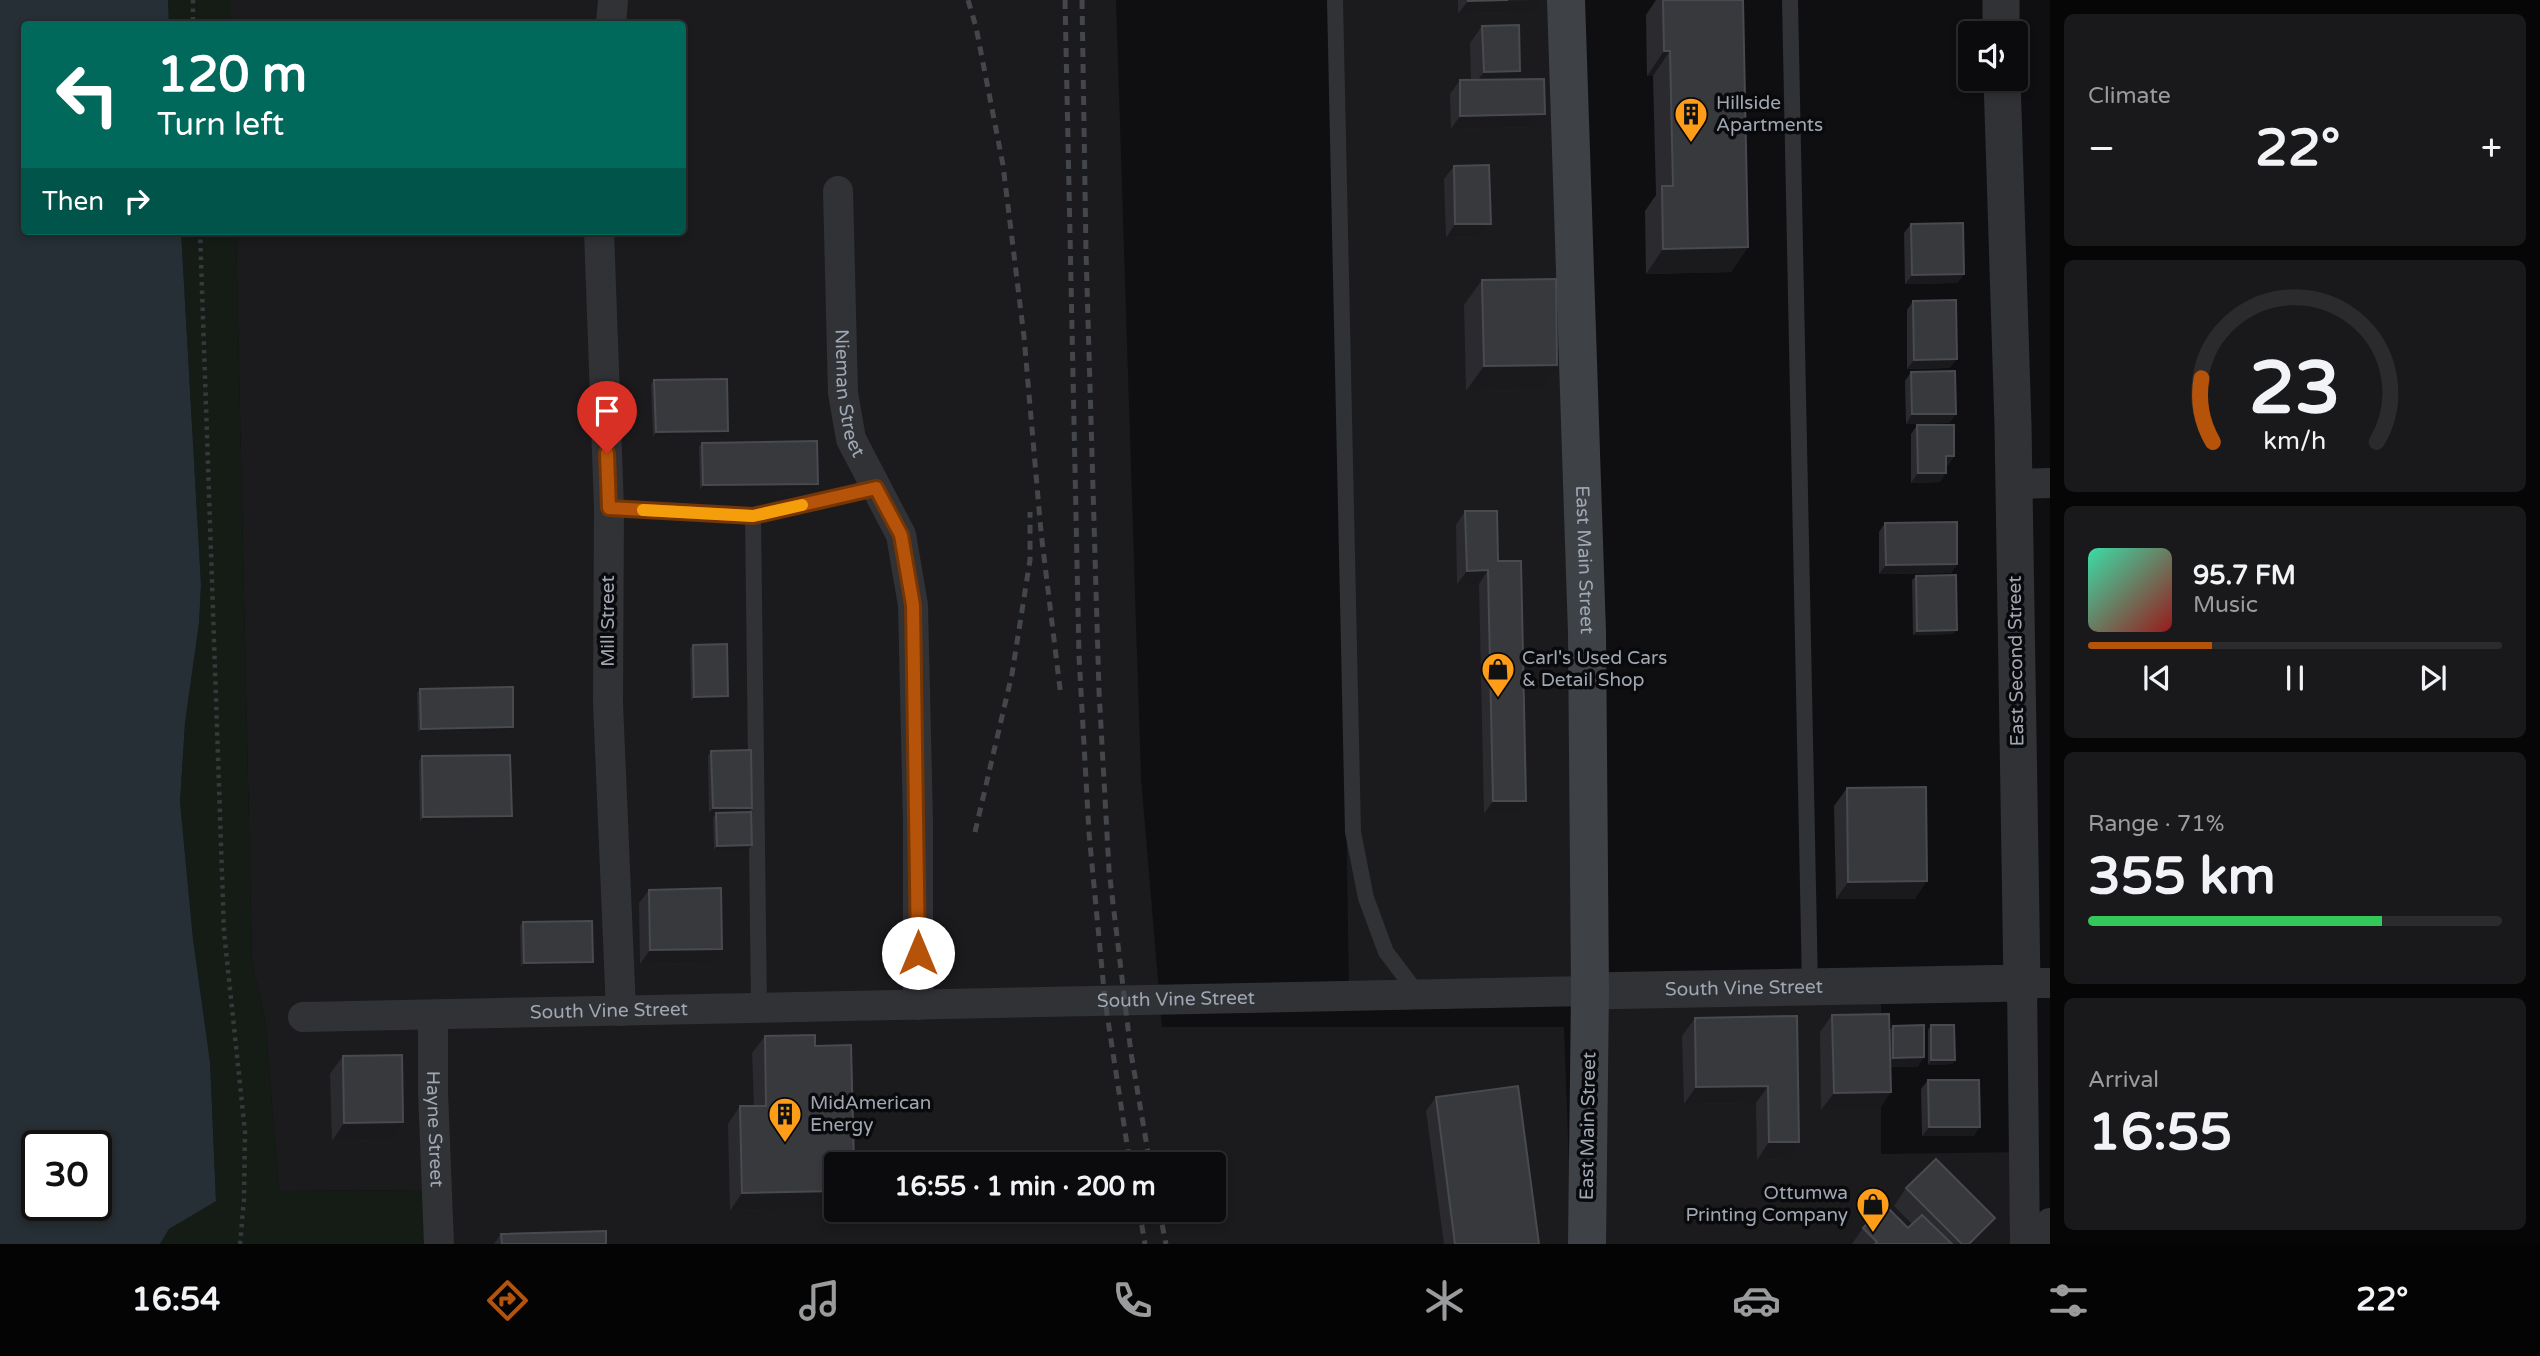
<!DOCTYPE html>
<html lang="en">
<head>
<meta charset="utf-8">
<style>
  body { margin:0; font-family:"Varela Round",sans-serif; background:#19191b; color:#f1f3f6; height:100vh; display:flex; flex-direction:column; font-size:26px; white-space:nowrap }
  * { box-sizing:border-box; margin:0 }
  p { font-size:23px; color:#9a9b9d }
  .icon { flex:none; width:38px; height:38px; fill:none; stroke:currentColor; stroke-width:2; stroke-linecap:round; stroke-linejoin:round }
  .map { position:relative; flex:1; overflow:hidden }
  .sheet { display:flex; flex-direction:column; gap:14px; padding:14px; background:#060607; width:490px }
  .sheet>* { flex:none }
  .banner { position:absolute; left:21px; top:21px; width:665px; height:214px; border-radius:7px; box-shadow:0 4px 10px #0003,0 0 0 2px #2b2b2e; background:#00695c; color:#fff; overflow:hidden }
  .fabs { position:absolute; left:1958px; top:21px; display:grid; gap:14px }
  .fabs a { display:grid; place-items:center; width:70px; height:70px; border-radius:7px; background:#0b0b0d; box-shadow:0 4px 10px #0003,0 0 0 2px #2b2b2e; font-size:35px }
  .speed { position:absolute; left:21px; top:1130px; display:flex; gap:14px; font-size:35px; font-weight:700; text-align:center }
  .speed>* { display:grid; place-content:center; width:91px; height:91px; border-radius:50%; background:#0b0b0d; box-shadow:0 4px 10px #0003,0 0 0 2px #2b2b2e; line-height:1 }
  .speed .limit { border:4px solid #111; border-radius:10px; background:#fff; color:#111 }
  .pin { position:absolute; display:grid; place-items:center; width:60px; height:60px; color:#fff; margin:-72px -30px; border-radius:50% 50% 50% 0; rotate:-45deg; box-shadow:0 0 7px #0007 }
  .pin .icon { rotate:45deg }
  .me { position:absolute; width:77px; margin:-38px; rotate:0deg; stroke-linejoin:round; filter:drop-shadow(0 0 5px #0008) }
  .turn { display:flex; align-items:center; gap:24px; height:147px; padding:0 21px; font-size:32px }
  .turn .icon { width:91px; height:91px; stroke-width:2.5 }
  .turn b { display:block; font-size:49px; line-height:60px }
  .then { display:flex; align-items:center; height:66px; padding:0 21px; background:#0003; gap:14px; font-size:26px }
  .big { font-size:52px; font-weight:800; line-height:1.1 }
  .sheet .tile { flex:1; display:flex; flex-direction:column; justify-content:center; gap:10px; min-width:0; padding:0 24px; border-radius:10px; background:#19191b }
  .sheet .dial { align-items:center; gap:0 }
  .dial svg { height:182px; overflow:visible; fill:none; stroke:#2b2b2e; stroke-width:7; stroke-linecap:round; text-anchor:middle }
  .dial text { fill:#f1f3f6; stroke:none }
  .song { display:flex; align-items:center; gap:21px }
  .cover { width:84px; height:84px; border-radius:10px; background:linear-gradient(135deg,hsl(160 70% 55%),hsl(0 70% 35%)) }
  .played { height:7px; border-radius:4px; background:linear-gradient(90deg,#b45309 30%,#2b2b2e 30%) }
  .keys { display:flex; justify-content:space-around; direction:ltr }
  .heat { display:flex; justify-content:space-between; align-items:center; font-size:38px; direction:ltr }
  .charge { height:10px; border-radius:5px; background:linear-gradient(90deg,#34c759 71%,#2b2b2e 0) }
  .trip { position:absolute; left:824px; top:1152px; width:402px; height:70px; border-radius:7px; background:#0b0b0d; box-shadow:0 4px 10px #0003,0 0 0 2px #2b2b2e; font-weight:800; line-height:70px; text-align:center }
  .dock { display:flex; height:112px; justify-content:space-around; align-items:center; background:#040405; color:#9a9b9d }
  .dock .icon { width:49px; height:49px }
  .dock .current { color:#b45309 }
  .dock b { font-size:32px; color:#f1f3f6 }
  main { display:flex; flex:1; min-height:0 }
  .map>svg:first-child { display:block }
  .built { fill:#1b1b1e; fill-rule:evenodd }
  .green { fill:#151c16 }
  .water { fill:#252f35; fill-rule:evenodd }
  .lines { fill:none; stroke-linecap:round; stroke-linejoin:round }
  .path { stroke:#36393d; stroke-width:4.5; stroke-dasharray:3.5 5; stroke-linecap:butt }
  .service { stroke:#303236; stroke-width:16 }
  .minor { stroke:#303236; stroke-width:30 }
  .tertiary { stroke:#303236; stroke-width:37 }
  .secondary { stroke:#3e4146; stroke-width:38 }
  .rail { stroke:#43464b; stroke-width:5; stroke-dasharray:9 7; stroke-linecap:butt }
  .wall { fill:#2b2b2f }
  .shaded-wall { fill:#1a1a1d }
  .building { fill:#37393d; stroke:#484a50; stroke-width:2 }
  .route-casing { stroke:#753606; stroke-width:18 }
  .route { stroke:#b45309; stroke-width:12 }
  .slow { stroke:#f59e0b; stroke-width:12 }
  .labels { text-anchor:middle; dominant-baseline:central; stroke-width:7; stroke-linejoin:round; paint-order:stroke }
  .poi-label { font-size:19px; fill:#9fa7b3; stroke:#0a0a0c; text-anchor:start }
  .street-label { font-size:19px; fill:#9fa7b3; stroke:#0a0a0c }
</style>
</head>
<body>
<main>
<div class="map">
<svg width="2050" height="1244" viewBox="0 0 2050 1244">
  <rect width="100%" height="100%" fill="#0f0f11"/>
  <g class="built">
    <path d="M231,0H1116L1141,778L1162,1027H1564L1572,1244H439L436,1190L279,1191L265,1019L252,962L236,231H682V24H231ZM836,1164H1214V1209H836Z"/>
    <polygon points="1334,0 1566,0 1590,991 1881,985 1881,1154 2024,1152 2025,1244 1587,1244 1589,991 1349,996"/>
  </g>
  <g class="green">
    <polygon points="168,0 231,0 231,24 169,24"/>
    <polygon points="181,231 236,231 252,962 265,1019 279,1191 437,1190 439,1244 160,1244 169,1229 216,1200 210,1062 193,939 180,802 185,723 199,623 201,585"/>
  </g>
  <path class="water" d="M0,0H168L169,24H24V231H181L201,585L199,623L185,723L180,802L193,939L210,1062L216,1201L169,1229L160,1244H0ZM37,1146H96V1206H37Z"/>
  <g class="lines">
    <g class="path">
      <polyline points="193,0 193,24"/>
      <polyline points="200,231 224,932 245,1132 244,1199 240,1244"/>
    </g>
    <g class="service">
      <polyline points="1335,0 1353,832 1366,898 1386,952 1418,994"/>
      <polyline points="1790,0 1810,986"/>
      <polyline points="609,508 753,516 876,488"/>
      <polyline points="753,516 759,1008"/>
    </g>
    <g class="minor">
      <polyline points="611,24 613,0"/>
      <path id="s1" d="M838,191L843,393L851,439L901,535L913,605L918,822V1005"/>
      <polyline points="599,231 609,508 608,703 621,1011"/>
      <polyline points="2013,484 2050,483"/>
      <path id="s2" d="M433,1015V1092L439,1244"/>
      <path id="s3" d="M303,1017L1590,991"/>
      <polyline points="2025,1244 2022,983 2050,983"/>
      <polyline points="2029,1244 2050,1223"/>
    </g>
    <g class="tertiary">
      <polyline points="2001,0 2001,33"/>
      <path id="s4" d="M1590,991L2022,983L2013,425L2002,79"/>
    </g>
    <path class="secondary" id="s5" d="M1566,0L1587,633L1590,991L1587,1244"/>
    <g class="rail">
      <polyline points="968,0 976,27 1003,165 1024,337 1041,532 1061,697"/>
      <polyline points="1065,0 1079,656 1089,833 1105,1001 1130,1164"/>
      <polyline points="1082,0 1086,252 1099,691 1109,870 1131,1053 1150,1164"/>
      <polyline points="975,832 1012,674 1030,560 1030,512"/>
      <polyline points="1139,1209 1145,1244"/>
      <polyline points="1159,1209 1166,1244"/>
    </g>
  </g>
  <g class="wall">
    <polygon points="1458,0 1542,0 1533,13 1458,14"/>
    <polygon points="1656,0 1743,0 1748,247 1731,272 1646,274 1645,211 1656,195 1653,76 1647,76 1646,15"/>
    <polygon points="1482,26 1514,80 1545,114 1536,127 1451,129 1450,94 1460,80 1471,80 1470,43"/>
    <polygon points="1454,166 1491,224 1481,237 1446,238 1444,179"/>
    <polygon points="1911,224 1964,274 1957,283 1905,284 1904,233"/>
    <polygon points="1482,280 1540,390 1466,391 1464,305"/>
    <polygon points="1913,301 1950,368 1907,369 1907,310"/>
    <polygon points="1911,372 1956,414 1949,423 1906,424 1905,381"/>
    <polygon points="654,380 728,431 725,436 653,437 651,384"/>
    <polygon points="1917,425 1954,456 1948,465 1946,465 1940,482 1911,483 1911,434"/>
    <polygon points="702,443 814,488 700,490 699,447"/>
    <polygon points="1465,511 1498,561 1517,814 1484,814 1479,584 1457,584 1456,525"/>
    <polygon points="1885,523 1957,564 1951,573 1879,574 1879,532"/>
    <polygon points="1916,576 1953,634 1913,635 1912,580"/>
    <polygon points="693,645 728,696 725,701 691,701 690,649"/>
    <polygon points="420,689 513,727 510,732 418,733 417,693"/>
    <polygon points="711,751 752,808 749,812 709,813 708,756"/>
    <polygon points="422,756 509,820 420,822 419,761"/>
    <polygon points="1847,788 1915,899 1836,899 1834,806"/>
    <polygon points="716,813 748,850 714,850 713,818"/>
    <polygon points="649,890 713,963 640,964 639,903"/>
    <polygon points="523,922 590,966 521,967 520,926"/>
    <polygon points="1832,1015 1890,1030 1893,1026 1918,1067 1891,1067 1879,1110 1821,1110 1820,1032"/>
    <polygon points="1797,1016 1787,1159 1757,1160 1756,1103 1684,1104 1682,1036 1695,1018"/>
    <polygon points="1931,1025 1955,1060 1952,1064 1928,1065 1928,1030"/>
    <polygon points="765,1036 815,1046 836,1164 836,1203 830,1209 730,1211 728,1124 740,1106 754,1106 752,1053"/>
    <polygon points="343,1056 390,1140 332,1141 330,1074"/>
    <polygon points="1928,1080 1974,1136 1922,1136 1921,1089"/>
    <polygon points="1436,1097 1539,1244 1444,1244 1426,1111"/>
    <polygon points="1906,1188 1995,1218 1983,1236 1975,1244 1852,1244 1863,1228 1908,1228 1912,1224 1894,1206"/>
    <polygon points="501,1234 606,1244 494,1244"/>
  </g>
  <g class="shaded-wall">
    <polygon points="1542,0 1533,13 1458,14 1468,1"/>
    <polygon points="1664,51 1670,51 1653,76 1647,76"/>
    <polygon points="1520,71 1508,89 1471,89 1484,72"/>
    <polygon points="1545,114 1536,127 1451,129 1460,116"/>
    <polygon points="1455,224 1491,224 1481,237 1446,238"/>
    <polygon points="1748,247 1731,272 1646,274 1663,249"/>
    <polygon points="1964,274 1957,283 1905,284 1912,275"/>
    <polygon points="1957,359 1950,368 1907,369 1914,360"/>
    <polygon points="1557,365 1540,390 1466,391 1484,366"/>
    <polygon points="1912,414 1956,414 1949,423 1906,424"/>
    <polygon points="728,431 725,436 653,437 656,432"/>
    <polygon points="1946,456 1954,456 1948,465 1940,466"/>
    <polygon points="1918,473 1946,473 1940,482 1911,483"/>
    <polygon points="818,484 814,488 700,490 703,485"/>
    <polygon points="1957,564 1951,573 1879,574 1886,565"/>
    <polygon points="1488,570 1479,584 1457,584 1467,571"/>
    <polygon points="1957,630 1953,634 1913,635 1917,631"/>
    <polygon points="728,696 725,701 691,701 694,697"/>
    <polygon points="513,727 510,732 418,733 421,729"/>
    <polygon points="1493,801 1526,801 1517,814 1484,814"/>
    <polygon points="713,808 752,808 749,812 709,813"/>
    <polygon points="512,816 509,820 420,822 423,817"/>
    <polygon points="752,845 748,850 714,850 717,846"/>
    <polygon points="1927,881 1915,899 1836,899 1848,882"/>
    <polygon points="722,949 713,963 640,964 650,950"/>
    <polygon points="593,962 590,966 521,967 524,963"/>
    <polygon points="1924,1057 1918,1067 1887,1067 1893,1058"/>
    <polygon points="1931,1060 1955,1060 1952,1064 1928,1065"/>
    <polygon points="1768,1086 1756,1103 1684,1104 1696,1087"/>
    <polygon points="1891,1092 1879,1110 1821,1110 1834,1093"/>
    <polygon points="403,1122 390,1140 332,1141 344,1123"/>
    <polygon points="1929,1127 1980,1127 1974,1136 1922,1136"/>
    <polygon points="1769,1142 1799,1142 1787,1159 1757,1160"/>
    <polygon points="836,1191 836,1203 830,1209 730,1211 742,1193"/>
    <polygon points="1995,1218 1983,1236 1975,1244 1969,1244"/>
  </g>
  <g class="building">
    <polygon points="1468,0 1508,0 1468,1"/>
    <polygon points="1663,0 1743,0 1748,247 1663,249 1662,186 1673,186 1670,51 1664,51"/>
    <polygon points="1519,25 1520,71 1484,72 1482,26"/>
    <polygon points="1544,79 1545,114 1460,116 1460,80"/>
    <polygon points="1489,165 1491,224 1455,224 1454,166"/>
    <polygon points="1963,223 1964,274 1912,275 1911,224"/>
    <polygon points="1556,279 1557,365 1484,366 1482,280"/>
    <polygon points="1956,300 1957,359 1914,360 1913,301"/>
    <polygon points="1955,371 1956,414 1912,414 1911,372"/>
    <polygon points="727,379 728,431 656,432 654,380"/>
    <polygon points="1917,425 1954,425 1954,456 1946,456 1946,473 1918,473"/>
    <polygon points="817,441 818,484 703,485 702,443"/>
    <polygon points="1465,511 1497,511 1498,561 1521,561 1526,801 1493,801 1488,570 1467,571"/>
    <polygon points="1957,522 1957,564 1886,565 1885,523"/>
    <polygon points="1956,575 1957,630 1917,631 1916,576"/>
    <polygon points="727,644 728,696 694,697 693,645"/>
    <polygon points="513,687 513,727 421,729 420,689"/>
    <polygon points="751,750 752,808 713,808 711,751"/>
    <polygon points="510,755 512,816 423,817 422,756"/>
    <polygon points="1926,787 1927,881 1848,882 1847,788"/>
    <polygon points="751,812 752,845 717,846 716,813"/>
    <polygon points="721,888 722,949 650,950 649,890"/>
    <polygon points="592,921 593,962 524,963 523,922"/>
    <polygon points="1889,1014 1891,1092 1834,1093 1832,1015"/>
    <polygon points="1797,1016 1799,1142 1769,1142 1768,1086 1696,1087 1695,1018"/>
    <polygon points="1924,1025 1924,1057 1893,1058 1893,1026"/>
    <polygon points="1931,1025 1954,1025 1955,1060 1931,1060"/>
    <polygon points="815,1035 815,1046 851,1045 854,1164 836,1164 836,1191 742,1193 740,1106 766,1106 765,1036"/>
    <polygon points="402,1055 403,1122 344,1123 343,1056"/>
    <polygon points="1928,1080 1979,1080 1980,1127 1929,1127"/>
    <polygon points="1518,1086 1539,1244 1455,1244 1436,1097"/>
    <polygon points="1936,1159 1995,1218 1969,1244 1962,1244 1906,1188"/>
    <polygon points="1885,1205 1908,1228 1922,1215 1952,1244 1875,1244 1877,1242 1863,1228"/>
    <polygon points="606,1231 606,1244 502,1244 501,1234"/>
  </g>
  <g class="lines">
    <defs>
      <polyline id="route" points="607,453 609,508 753,516 876,488 901,535 913,605 918,953"/>
    </defs>
    <use href="#route" class="route-casing"/>
    <use href="#route" class="route"/>
    <polyline class="slow" points="643,510 753,516 802,505"/>
  </g>
  <defs>
    <symbol id="building-pin" viewBox="-11 -11 22 30"><path d="M0 17L-7.5 6A9.5 9.5 0 1 1 7.5 6Z" fill="#ff9d19" stroke="#0a0a0c"/><path d="M-4-6H4V6H1V3H-1V6H-4ZM-2.5-4.3h1.7v1.8h-1.7ZM.8-4.3h1.7v1.8H.8ZM-2.5-1h1.7V.8h-1.7ZM.8-1h1.7V.8H.8Z" fill="#111"/></symbol>
    <symbol id="shop-pin" viewBox="-11 -11 22 30"><path d="M0 17L-7.5 6A9.5 9.5 0 1 1 7.5 6Z" fill="#ff9d19" stroke="#0a0a0c"/><path d="M-5-2.5h2.3a2.7 3.5 0 0 1 5.4 0H5L5.5 6h-11ZM-1.5-2.5h3a1.5 2.3 0 0 0-3 0Z" fill="#111"/></symbol>
  </defs>
  <g fill-rule="evenodd">
    <use href="#building-pin" x="1672" y="95" width="38" height="52"/>
    <use href="#shop-pin" x="1479" y="650" width="38" height="52"/>
    <use href="#building-pin" x="766" y="1095" width="38" height="52"/>
    <use href="#shop-pin" x="1854" y="1185" width="38" height="52"/>
  </g>
  <g class="labels">
    <g class="poi-label">
      <text x="1716" y="103">Hillside<tspan x="1716" dy="22">Apartments</tspan></text>
      <text x="1522" y="658">Carl's Used Cars<tspan x="1522" dy="22">&amp; Detail Shop</tspan></text>
      <text x="810" y="1103">MidAmerican<tspan x="810" dy="22">Energy</tspan></text>
      <text x="1848" y="1193" text-anchor="end">Ottumwa<tspan x="1848" dy="22">Printing Company</tspan></text>
    </g>
    <g class="street-label">
      <text stroke="none"><textPath href="#s1" startOffset="203">Nieman Street</textPath></text>
      <text stroke="none"><textPath href="#s5" startOffset="560">East Main Street</textPath></text>
      <text transform="translate(608 621) rotate(-90)">Mill Street</text>
      <text transform="translate(2016 661) rotate(-91)">East Second Street</text>
      <text stroke="none"><textPath href="#s4" startOffset="154">South Vine Street</textPath></text>
      <text stroke="none"><textPath href="#s3" startOffset="873">South Vine Street</textPath></text>
      <text stroke="none"><textPath href="#s3" startOffset="306">South Vine Street</textPath></text>
      <text transform="translate(1588 1126) rotate(-89)">East Main Street</text>
      <text stroke="none"><textPath href="#s2" startOffset="114">Hayne Street</textPath></text>
    </g>
  </g>
</svg>
<div class="fabs">
<a><svg class="icon" aria-label="sound" viewBox="0 0 24 24"><path d="M4 9h4l5-4v14l-5-4H4zM17 9q2 3 0 6"/></svg></a>
</div>
<div class="speed"><div class="limit">30</div></div>
<div class="pin" style="left:607px;top:453px;background:#d93025"><svg class="icon" aria-label="arrive" viewBox="0 0 24 24"><path d="M6 21V4h12l-3 4 3 4H6"/></svg></div>
<svg class="me" style="left:918px;top:953px" viewBox="-20 -20 40 40"><circle r="19" fill="#fff"/><path d="M0-13L10 11 0 6-10 11z" fill="#b45309"/></svg>
<div class="trip">16:55 · 1 min · 200 m</div>
<div class="banner">
<div class="turn"><svg class="icon" aria-label="left" viewBox="0 0 24 24"><path d="M17 20v-9H6M10 6l-5 5 5 5"/></svg><div><b>120 m</b>Turn left</div></div>
<div class="then">Then<svg class="icon" aria-label="right" viewBox="0 0 24 24"><path d="M7 20v-9h11M14 6l5 5-5 5"/></svg></div>
</div>
</div>
<section class="sheet">
<div class="tile"><p>Climate</p>
<div class="heat"><a>−</a><b class="big">22°</b><a>+</a></div>
</div>
<div class="tile dial"><svg viewBox="0 0 100 80">
<path d="M14 69A42 42 0 1 1 86 69"/>
<path d="M14 69A42 42 0 0 1 9 41" stroke="#b45309"/>
<text x="50" y="56" font-size="32" font-weight="700">23</text>
<text x="50" y="72" font-size="11">km/h</text>
</svg></div>
<div class="tile">
<div class="song"><i class="cover"></i><div><b>95.7 FM</b><p>Music</p></div></div>
<div class="played"></div>
<div class="keys"><svg class="icon" aria-label="previous" viewBox="0 0 24 24"><path d="M18 5L8 12l10 7zM5 5v14"/></svg><svg class="icon" aria-label="pause" viewBox="0 0 24 24"><path d="M8 5v14M16 5v14"/></svg><svg class="icon" aria-label="next" viewBox="0 0 24 24"><path d="M6 5l10 7-10 7zM19 5v14"/></svg></div>
</div>
<div class="tile"><p>Range · 71%</p><b class="big">355 km</b><div class="charge"></div></div>
<div class="tile"><p>Arrival</p><b class="big">16:55</b></div>
</section>
</main>
<nav class="dock">
<b>16:54</b>
<svg class="icon current" aria-label="directions" viewBox="0 0 24 24"><path d="M12 3l9 9-9 9-9-9zM9 14v-3h6M13 9l2 2-2 2"/></svg>
<svg class="icon" aria-label="music" viewBox="0 0 24 24"><path d="M9 18V5l10-2v13"/><circle cx="6" cy="18" r="3"/><circle cx="16" cy="16" r="3"/></svg>
<svg class="icon" aria-label="phone" viewBox="0 0 24 24"><path d="M5 4h4l2 5-3 2q2 4 5 5l2-3 5 2v4C11 20 4 13 5 4z"/></svg>
<svg class="icon" aria-label="climate" viewBox="0 0 24 24"><path d="M12 3v18M4 7l16 10M4 17L20 7"/></svg>
<svg class="icon" aria-label="car" viewBox="0 0 24 24"><path d="M5 17H2v-5l4-1 3-4h7l3 4 3 1v5h-3M9 17h6M6 11h13"/><circle cx="7" cy="17" r="2"/><circle cx="17" cy="17" r="2"/></svg>
<svg class="icon" aria-label="filters" viewBox="0 0 24 24"><path d="M4 7h16M4 17h16"/><circle cx="9" cy="7" r="2"/><circle cx="15" cy="17" r="2"/></svg>
<b>22°</b>
</nav>
</body>
</html>
